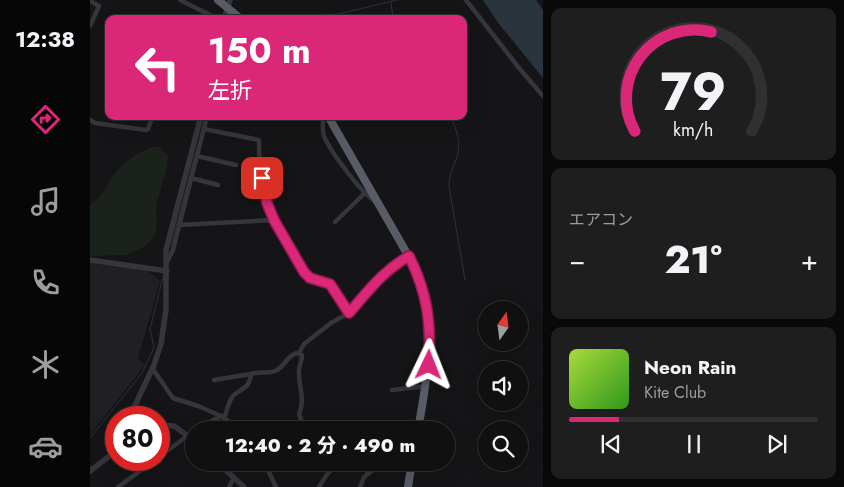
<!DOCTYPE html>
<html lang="ja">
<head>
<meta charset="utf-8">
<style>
  body { margin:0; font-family:Jost,"Noto Sans JP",sans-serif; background:#1e1e1f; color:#f1f3f6; height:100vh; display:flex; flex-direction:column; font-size:19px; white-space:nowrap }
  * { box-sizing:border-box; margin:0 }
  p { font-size:16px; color:#9c9d9f }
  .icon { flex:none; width:28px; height:28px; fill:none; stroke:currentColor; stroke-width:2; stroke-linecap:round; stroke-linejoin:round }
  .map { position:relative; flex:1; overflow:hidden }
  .panel { display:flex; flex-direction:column; gap:8px; padding:8px; background:#090909; width:301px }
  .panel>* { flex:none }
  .top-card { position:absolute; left:15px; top:15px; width:362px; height:105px; border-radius:10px; box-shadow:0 5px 20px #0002,0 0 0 1px #303031; background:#db2777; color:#fff; overflow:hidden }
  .needle { width:32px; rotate:14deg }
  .controls { position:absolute; left:388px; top:301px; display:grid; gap:10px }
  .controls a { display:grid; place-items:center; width:50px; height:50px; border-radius:50%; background:#101011; box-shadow:0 5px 20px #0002,0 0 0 1px #303031; font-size:25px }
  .speed { position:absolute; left:15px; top:406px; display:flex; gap:10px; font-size:25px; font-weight:700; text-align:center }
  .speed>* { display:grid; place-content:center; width:65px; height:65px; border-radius:50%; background:#101011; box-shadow:0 5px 20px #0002,0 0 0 1px #303031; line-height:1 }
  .speed .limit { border:8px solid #d22; background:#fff; color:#111 }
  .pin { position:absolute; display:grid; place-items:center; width:42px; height:42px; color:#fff; margin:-21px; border-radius:10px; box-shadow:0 2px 8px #0006 }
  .me { position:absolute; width:55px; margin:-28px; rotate:2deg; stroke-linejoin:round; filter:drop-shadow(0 0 4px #0008) }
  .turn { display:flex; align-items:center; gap:18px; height:105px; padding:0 20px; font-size:22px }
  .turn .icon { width:65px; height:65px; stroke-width:2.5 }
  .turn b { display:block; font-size:35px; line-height:42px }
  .big { font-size:38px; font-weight:800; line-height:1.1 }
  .panel .tile { flex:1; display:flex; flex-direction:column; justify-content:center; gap:8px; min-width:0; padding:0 18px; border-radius:10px; background:#1e1e1f }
  .panel .dial { align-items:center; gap:0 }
  .dial svg { height:130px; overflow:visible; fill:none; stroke:#303031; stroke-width:7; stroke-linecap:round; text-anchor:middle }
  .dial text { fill:#f1f3f6; stroke:none }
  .song { display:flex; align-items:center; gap:15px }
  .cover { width:60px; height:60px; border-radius:8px; background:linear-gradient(135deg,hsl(80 70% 55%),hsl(110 70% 35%)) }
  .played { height:5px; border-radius:2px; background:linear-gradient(90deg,#db2777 20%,#303031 20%) }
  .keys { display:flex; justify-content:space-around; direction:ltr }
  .heat { display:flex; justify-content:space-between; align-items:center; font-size:28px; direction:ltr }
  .trip { position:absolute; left:95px; top:421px; width:270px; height:50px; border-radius:25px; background:#101011; box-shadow:0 5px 20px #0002,0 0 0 1px #303031; font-weight:800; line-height:50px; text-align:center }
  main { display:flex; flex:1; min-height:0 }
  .tab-bar { display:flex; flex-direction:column; width:90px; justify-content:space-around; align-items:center; background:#060607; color:#9c9d9f }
  .tab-bar .icon { width:35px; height:35px }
  .tab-bar .active { color:#db2777 }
  .tab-bar b { font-size:22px; color:#f1f3f6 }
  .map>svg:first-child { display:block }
  .built { fill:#202024 }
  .green { fill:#1a221b }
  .water { fill:#29343c }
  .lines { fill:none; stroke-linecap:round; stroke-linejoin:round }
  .stream { stroke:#29343c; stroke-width:1 }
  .minor { stroke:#35363c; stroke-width:4.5 }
  .tertiary { stroke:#35363c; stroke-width:5.5 }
  .trunk { stroke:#595c64; stroke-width:8 }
  .tertiary-bridge { stroke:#35363c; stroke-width:5.5 }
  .route-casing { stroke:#8e194d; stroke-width:12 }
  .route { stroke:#db2777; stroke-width:9 }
</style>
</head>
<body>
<main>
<nav class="tab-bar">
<b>12:38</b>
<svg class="icon active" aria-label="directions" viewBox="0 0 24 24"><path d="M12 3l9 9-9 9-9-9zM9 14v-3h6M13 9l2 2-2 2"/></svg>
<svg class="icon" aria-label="music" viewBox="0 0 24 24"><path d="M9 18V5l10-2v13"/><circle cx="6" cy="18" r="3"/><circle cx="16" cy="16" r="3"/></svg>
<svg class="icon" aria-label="phone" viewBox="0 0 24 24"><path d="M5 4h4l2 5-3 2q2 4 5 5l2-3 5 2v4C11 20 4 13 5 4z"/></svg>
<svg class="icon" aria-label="climate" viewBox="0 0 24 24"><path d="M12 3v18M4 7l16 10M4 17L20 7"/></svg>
<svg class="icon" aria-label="car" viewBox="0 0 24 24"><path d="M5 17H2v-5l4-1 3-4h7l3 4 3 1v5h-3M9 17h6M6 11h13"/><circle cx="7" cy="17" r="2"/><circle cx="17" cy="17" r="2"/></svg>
</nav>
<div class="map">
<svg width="453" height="487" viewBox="0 0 453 487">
  <rect width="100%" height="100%" fill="#151517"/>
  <polygon class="built" points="0,263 57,270 70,281 48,359 55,365 0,435"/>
  <path class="green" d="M63,147H69L78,156L77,167L66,206L67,221L65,235L55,246L37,255L0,256V205C12,197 16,185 25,174C35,160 47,153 63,147Z"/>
  <polygon class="water" points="393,0 446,0 453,10 453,78 409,24"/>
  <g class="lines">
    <g class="stream">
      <polyline points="301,2 303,19"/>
      <polyline points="214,19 225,15 248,14 307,0"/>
      <path d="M360,116C368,131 372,146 365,162C362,170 359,177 359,186L375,280"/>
      <polyline points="81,246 105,155"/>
      <polyline points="0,438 52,373 62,352 64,347 60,329 73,277"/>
    </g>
    <g class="minor">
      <polyline points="90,0 128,19"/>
      <polyline points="376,0 429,68 453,96"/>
      <polyline points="0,1 9,6 0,26"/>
      <path d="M233,116C233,122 232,130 234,136C240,151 272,194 285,201"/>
      <polyline points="0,120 5,123 56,130 58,129 63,116"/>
      <path d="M114,129L169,140C169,166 172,194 183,218C191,237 205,254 214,272L220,278L240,284L259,313"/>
      <polyline points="107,156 146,165"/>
      <polyline points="101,178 128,185"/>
      <polyline points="245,222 275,193"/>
      <polyline points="89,225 183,220"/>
      <polyline points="77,262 83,250 117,116"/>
      <polyline points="209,353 214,344 241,323 259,313 292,275 302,267 319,257"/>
      <polyline points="62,368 83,398 108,406 131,416"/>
      <polyline points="124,380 161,374"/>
      <polyline points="302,390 336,386"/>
      <polyline points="134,418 149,430"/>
      <path d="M105,430L131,416L134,418C137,411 139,399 144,395C153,388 160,387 161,374C169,371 178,374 185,371C195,367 196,356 207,353L212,355C212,360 210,364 209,370C208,386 216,399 209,414L214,427L218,430"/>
      <polyline points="69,457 104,431"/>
      <polyline points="174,462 186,487"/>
      <polyline points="28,487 65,460"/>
      <polyline points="139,487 144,478"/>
      <path d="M229,487C233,482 236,474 241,470C249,462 272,465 279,473"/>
      <polyline points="270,487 274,477 293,462"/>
    </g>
    <g class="tertiary">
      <polyline points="134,19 140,0"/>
      <polyline points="0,260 77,271"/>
      <polyline points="39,418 64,365 71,344 76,310 76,250 111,116"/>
      <polyline points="69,425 84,426 95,434"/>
      <polyline points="98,437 104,442"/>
      <polyline points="127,462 154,487"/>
      <polyline points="0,471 26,451"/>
    </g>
    <g class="trunk">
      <polyline points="128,0 151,19"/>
      <path d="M238,116L319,257C322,263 326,270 329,277C349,324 336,382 328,430"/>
      <polyline points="318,487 322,462"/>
    </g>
    <polyline class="tertiary-bridge" points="95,434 98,437"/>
  </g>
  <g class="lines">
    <defs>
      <path id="route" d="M172,178L177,203L184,220L214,272L220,278L240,284L259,313C279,290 292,272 319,256C338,294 341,323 339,365"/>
    </defs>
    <use href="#route" class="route-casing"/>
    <use href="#route" class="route"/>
  </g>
</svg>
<div class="controls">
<a><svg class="needle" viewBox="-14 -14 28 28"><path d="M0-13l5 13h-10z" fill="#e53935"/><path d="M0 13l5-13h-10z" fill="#9c9d9f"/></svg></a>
<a><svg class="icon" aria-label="sound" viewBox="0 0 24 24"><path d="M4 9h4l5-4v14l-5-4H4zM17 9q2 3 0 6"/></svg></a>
<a><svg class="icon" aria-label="search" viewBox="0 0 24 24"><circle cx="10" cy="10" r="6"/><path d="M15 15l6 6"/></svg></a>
</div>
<div class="speed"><div class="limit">80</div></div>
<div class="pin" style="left:172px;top:178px;background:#d93025"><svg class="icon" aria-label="arrive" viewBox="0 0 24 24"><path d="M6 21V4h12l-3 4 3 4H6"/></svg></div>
<svg class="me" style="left:339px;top:365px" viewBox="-20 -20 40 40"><path d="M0-17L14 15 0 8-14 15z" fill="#db2777" stroke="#fff" stroke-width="4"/></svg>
<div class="trip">12:40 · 2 分 · 490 m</div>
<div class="top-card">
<div class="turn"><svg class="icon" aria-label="left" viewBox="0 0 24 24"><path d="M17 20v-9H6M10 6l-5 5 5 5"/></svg><div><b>150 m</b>左折</div></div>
</div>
</div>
<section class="panel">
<div class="tile dial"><svg viewBox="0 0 100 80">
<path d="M14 69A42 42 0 1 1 86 69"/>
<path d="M14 69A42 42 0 0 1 61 8" stroke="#db2777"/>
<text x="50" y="56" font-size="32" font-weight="700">79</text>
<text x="50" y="72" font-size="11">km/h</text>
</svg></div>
<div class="tile"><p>エアコン</p>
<div class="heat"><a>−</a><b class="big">21°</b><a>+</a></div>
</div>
<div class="tile">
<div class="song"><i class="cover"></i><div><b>Neon Rain</b><p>Kite Club</p></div></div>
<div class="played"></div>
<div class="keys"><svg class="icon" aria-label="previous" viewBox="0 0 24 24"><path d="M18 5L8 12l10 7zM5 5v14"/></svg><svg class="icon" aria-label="pause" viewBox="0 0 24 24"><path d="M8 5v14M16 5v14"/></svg><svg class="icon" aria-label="next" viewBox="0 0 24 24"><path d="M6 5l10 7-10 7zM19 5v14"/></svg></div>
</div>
</section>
</main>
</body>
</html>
